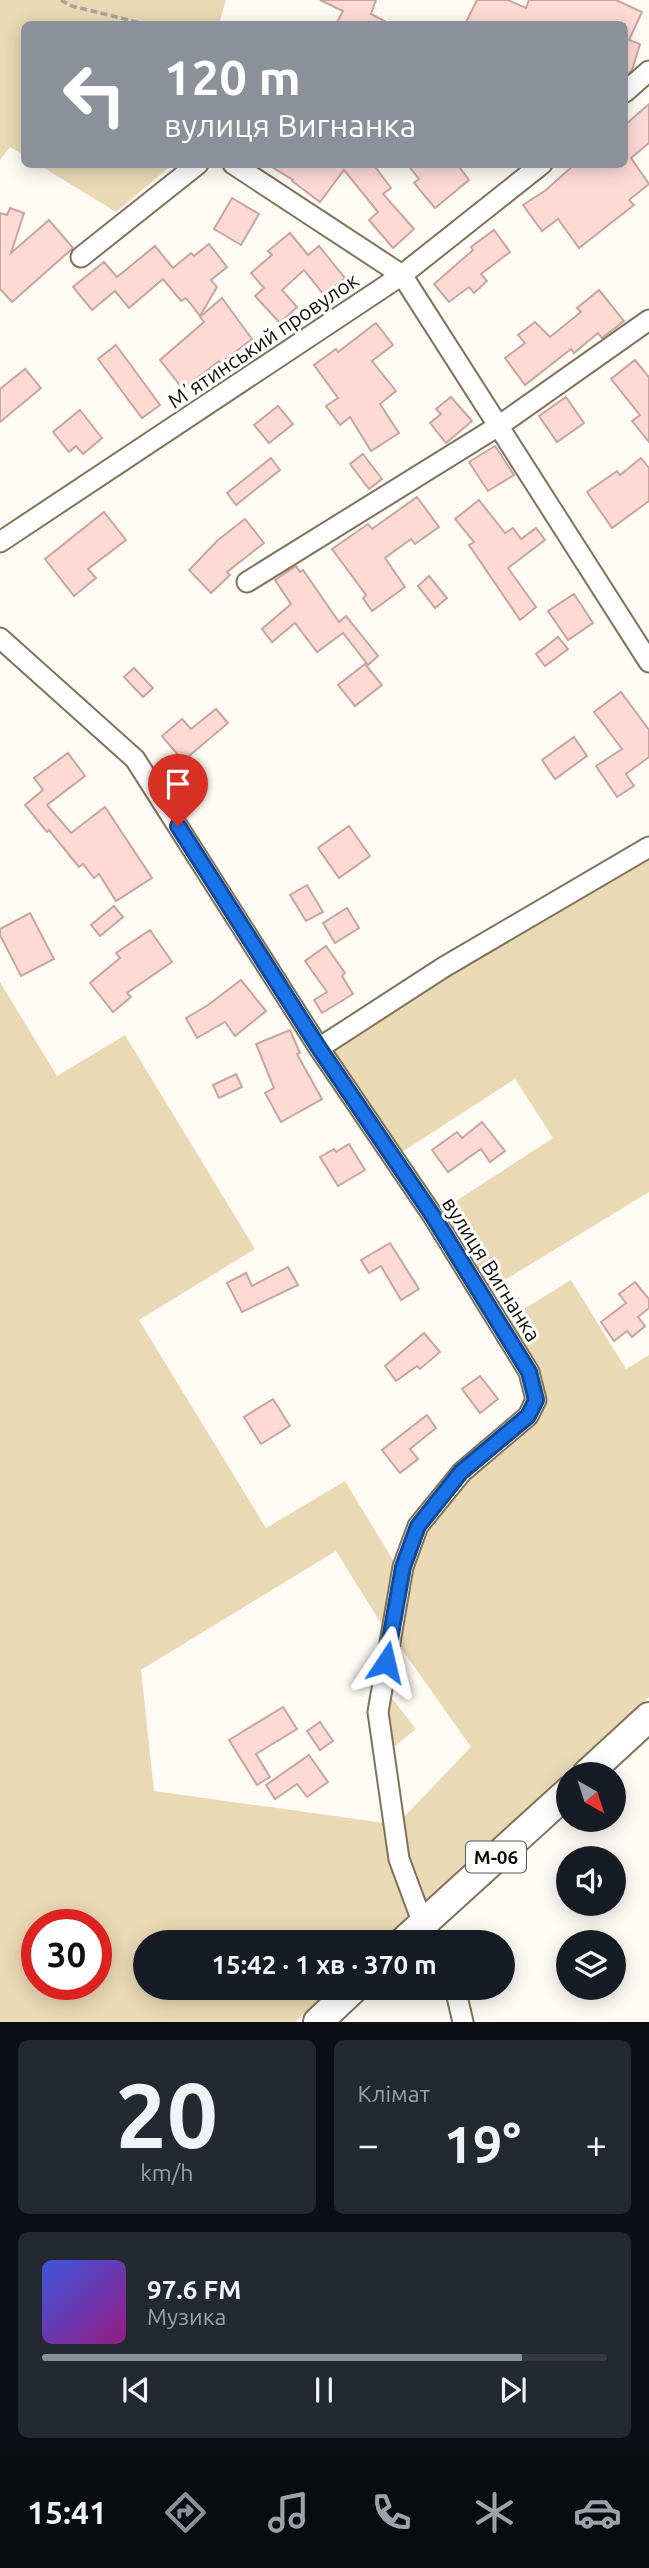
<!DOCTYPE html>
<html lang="uk">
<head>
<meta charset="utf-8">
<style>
  body { margin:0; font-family:Ubuntu,sans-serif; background:#242831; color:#f1f3f6; height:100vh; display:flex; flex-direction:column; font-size:26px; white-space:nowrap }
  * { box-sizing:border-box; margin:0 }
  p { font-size:23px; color:#9ea1a6 }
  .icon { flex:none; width:38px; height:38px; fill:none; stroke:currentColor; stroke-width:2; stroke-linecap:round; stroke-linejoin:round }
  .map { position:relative; height:2022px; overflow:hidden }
  .side { display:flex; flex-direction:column; gap:18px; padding:18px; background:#0d0f14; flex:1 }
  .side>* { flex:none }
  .banner { position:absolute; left:21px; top:21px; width:607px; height:147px; border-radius:10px; box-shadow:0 4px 18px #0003; background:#8c9099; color:#fff; overflow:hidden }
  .needle { width:46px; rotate:141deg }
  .fabs { position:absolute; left:556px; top:1762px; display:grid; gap:14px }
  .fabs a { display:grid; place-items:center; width:70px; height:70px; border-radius:50%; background:#171b24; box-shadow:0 4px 18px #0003; font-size:35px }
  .speed { position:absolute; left:21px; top:1909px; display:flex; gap:14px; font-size:35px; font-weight:700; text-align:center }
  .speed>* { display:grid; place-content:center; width:91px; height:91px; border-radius:50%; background:#171b24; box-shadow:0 4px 18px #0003; line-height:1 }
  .speed .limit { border:10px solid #d22; background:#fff; color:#111 }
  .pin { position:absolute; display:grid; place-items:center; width:60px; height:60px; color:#fff; margin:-72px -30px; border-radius:50% 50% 50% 0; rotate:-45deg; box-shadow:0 0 7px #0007 }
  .pin .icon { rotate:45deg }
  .me { position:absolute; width:77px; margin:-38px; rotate:10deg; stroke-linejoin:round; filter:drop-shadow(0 0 5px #0008) }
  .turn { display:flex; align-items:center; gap:24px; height:147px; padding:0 28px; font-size:32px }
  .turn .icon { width:91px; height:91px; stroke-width:2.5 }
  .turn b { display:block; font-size:49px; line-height:60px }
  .big { font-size:52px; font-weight:700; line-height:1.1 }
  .side .tile { flex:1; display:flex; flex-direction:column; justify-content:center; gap:10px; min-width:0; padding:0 24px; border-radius:10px; background:#242831 }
  .side .dial { align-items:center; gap:0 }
  .dial b { font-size:91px; line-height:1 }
  .song { display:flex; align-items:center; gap:21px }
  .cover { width:84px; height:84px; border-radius:10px; background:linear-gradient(135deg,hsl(230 70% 55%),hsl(310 70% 35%)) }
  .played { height:7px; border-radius:4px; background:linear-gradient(90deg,#8c9099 85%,#363941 85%) }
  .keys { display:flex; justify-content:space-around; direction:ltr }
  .heat { display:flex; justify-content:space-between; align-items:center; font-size:38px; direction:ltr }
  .side .tiles { flex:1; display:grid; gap:18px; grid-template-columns:1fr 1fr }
  .tile:last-child { grid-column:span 2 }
  .trip { position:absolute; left:133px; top:1930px; width:382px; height:70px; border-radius:35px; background:#171b24; box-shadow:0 4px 18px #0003; font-weight:700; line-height:70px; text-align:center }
  .tab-bar { display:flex; height:112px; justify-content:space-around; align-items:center; background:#090b0e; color:#9ea1a6 }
  .tab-bar .icon { width:49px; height:49px }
  .tab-bar .selected { color:#8c9099 }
  .tab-bar b { font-size:32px; color:#f1f3f6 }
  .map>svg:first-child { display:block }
  .green { fill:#ead9b5; fill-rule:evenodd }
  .building { fill:#fedad5; stroke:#c7a5a1; stroke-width:2 }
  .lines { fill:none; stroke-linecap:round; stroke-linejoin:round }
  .minor-casing { stroke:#80735a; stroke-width:23 }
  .highway-casing { stroke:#80735a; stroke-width:32 }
  .path { stroke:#a8a49d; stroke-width:3.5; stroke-dasharray:7 3.5; stroke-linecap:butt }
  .minor { stroke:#fff; stroke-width:19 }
  .highway { stroke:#fff; stroke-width:28 }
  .route-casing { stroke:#114b97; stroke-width:18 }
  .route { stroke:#1a73e8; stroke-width:12 }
  .labels { text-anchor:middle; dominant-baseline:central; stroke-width:6; stroke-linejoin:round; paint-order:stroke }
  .shield { fill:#fff; stroke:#595650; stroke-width:2 }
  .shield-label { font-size:19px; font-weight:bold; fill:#120d05 }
  .street-label { font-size:21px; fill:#120d05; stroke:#fff }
</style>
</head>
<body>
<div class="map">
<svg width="649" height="2022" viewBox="0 0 649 2022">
  <rect width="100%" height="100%" fill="#fefbf5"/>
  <g class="green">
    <polygon points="0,0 226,0 219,24 24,24 24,155 10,147 0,160"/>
    <polygon points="39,165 40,164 172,165 116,212"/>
    <polygon points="649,854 649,1192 487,1291 439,1212 553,1138 515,1079 399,1154 329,1050 447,972"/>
    <path d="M0,982L57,1076L125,1035L255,1249L139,1320L266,1528L345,1481L396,1565L385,1630L336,1551L141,1670L154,1791L385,1823L412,1914L381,1942H145V1988H332L295,2022H0ZM37,1925H96V1984H37Z"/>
    <polygon points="571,1280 626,1369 649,1355 649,1697 423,1903 406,1857 400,1821 471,1747 396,1641 410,1569 424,1530 467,1477 534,1421 506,1320"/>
    <polygon points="387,1692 416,1729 390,1750 385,1712"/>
  </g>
  <g class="building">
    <polygon points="320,0 376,0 371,14 390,24 336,24 343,11"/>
    <polygon points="477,0 508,0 526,8 529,0 616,0 642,12 629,40 640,44 632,70 625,76 625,24 465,24"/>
    <polygon points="649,104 649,143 631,158 649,184 629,200 634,205 579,248 558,219 542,231 523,205 546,190 575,164 625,164 625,125"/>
    <polygon points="267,164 373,164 391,188 383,194 414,229 393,248 369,220 378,212 344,170 320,202 292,181 293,180"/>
    <polygon points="407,164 457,164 469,180 435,208 414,183 419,179"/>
    <polygon points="232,198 259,214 241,245 214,229"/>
    <polygon points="10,208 24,213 11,253 49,220 73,248 12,302 0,289 0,213 7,215"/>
    <polygon points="494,230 510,252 481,274 487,281 474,293 469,287 449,302 434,284 473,250 471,247"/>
    <polygon points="290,233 308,255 319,246 345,278 324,295 304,270 282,290 297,307 280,323 255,296 264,288 251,273 272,255 268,251"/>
    <polygon points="209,244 227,267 211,280 217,287 200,316 186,298 181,301 163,279 129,308 115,291 92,310 73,287 104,262 117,277 155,246 173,268 191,253 194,256"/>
    <polygon points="599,290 624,321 602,338 598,333 574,353 571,349 525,385 505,358 525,343 518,335 535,322 550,337 581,312 577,308"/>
    <polygon points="222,298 252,339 221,363 219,361 183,389 160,360 204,322 200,317"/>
    <polygon points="376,323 393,345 372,361 396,391 380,404 399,433 371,451 350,417 340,425 326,406 338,398 314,365 336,349 338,352"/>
    <polygon points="116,345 160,405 142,418 98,359"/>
    <polygon points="635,360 649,377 649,442 632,421 640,415 611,379"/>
    <polygon points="25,369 41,388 0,422 0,389"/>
    <polygon points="451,397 472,421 446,443 430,423 441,414 436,409"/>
    <polygon points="566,397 584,423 557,442 539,416"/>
    <polygon points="278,406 293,424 269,443 254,425"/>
    <polygon points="80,410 102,438 83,454 76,446 69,452 53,432"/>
    <polygon points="495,446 514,475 488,491 469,462"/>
    <polygon points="363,454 382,479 369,489 350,464"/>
    <polygon points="271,458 280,470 236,505 227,493"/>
    <polygon points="641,458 649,468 649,501 612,528 587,492 617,471 620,475"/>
    <polygon points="417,497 439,527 415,544 411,539 385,558 405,587 372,611 363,598 366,595 332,549 368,524 372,529"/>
    <polygon points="479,500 505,533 513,528 521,539 536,528 545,540 508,568 536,607 520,620 469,545 474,542 455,519"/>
    <polygon points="104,512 126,540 88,569 96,578 74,596 45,559"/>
    <polygon points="245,519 264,543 227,572 230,575 211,593 189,570 218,540"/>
    <polygon points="296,566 300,572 303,570 339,622 346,616 378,656 368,665 343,633 317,652 295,623 272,642 262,629 291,604 275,580"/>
    <polygon points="429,576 447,598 435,608 418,586"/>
    <polygon points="574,594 593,623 568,640 548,611"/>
    <polygon points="558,637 568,649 545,666 536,654"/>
    <polygon points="365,664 382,685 355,706 338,685"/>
    <polygon points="134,668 153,688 143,697 124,677"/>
    <polygon points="621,692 649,730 649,757 626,774 634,786 617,797 596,766 622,749 594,712"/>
    <polygon points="216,709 228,723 183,761 162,736 182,719 191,729"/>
    <polygon points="574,737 587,756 555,779 542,760"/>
    <polygon points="68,753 85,776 47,805 71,833 105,807 152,878 116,901 99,874 94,878 83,864 79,867 49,830 47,832 25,805 43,790 34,778"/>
    <polygon points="349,826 370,856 339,878 318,848"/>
    <polygon points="307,885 323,912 306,921 290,895"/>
    <polygon points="114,906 123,917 100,936 91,925"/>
    <polygon points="347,908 359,928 335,943 323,923"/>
    <polygon points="30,913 54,959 21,976 0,935 0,929"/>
    <polygon points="150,930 172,962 127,993 131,997 113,1012 90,983 120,958 116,953"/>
    <polygon points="326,946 345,973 342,976 353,994 322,1013 314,1000 327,992 305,961"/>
    <polygon points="241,980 266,1011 235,1036 225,1022 197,1038 186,1018 208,1005"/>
    <polygon points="290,1030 300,1053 297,1054 322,1099 281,1122 265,1093 274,1088 256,1044"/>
    <polygon points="236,1074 242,1087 219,1098 213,1085"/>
    <polygon points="482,1122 505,1151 490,1162 481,1149 448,1172 432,1150 457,1132 462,1138"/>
    <polygon points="349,1144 365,1170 338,1186 320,1157 334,1149 336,1152"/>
    <polygon points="390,1243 419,1289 401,1300 381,1266 369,1273 361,1260"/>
    <polygon points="288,1267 298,1285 242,1312 227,1283 246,1273 252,1286"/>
    <polygon points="635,1282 649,1299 649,1308 638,1317 645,1326 632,1337 627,1331 614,1341 601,1322 626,1303 619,1294"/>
    <polygon points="424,1333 440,1352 420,1369 417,1366 396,1381 385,1366"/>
    <polygon points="480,1376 498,1399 480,1413 462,1389"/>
    <polygon points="273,1399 290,1426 261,1444 244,1417"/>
    <polygon points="427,1415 436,1428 410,1449 418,1459 400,1473 382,1450"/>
    <polygon points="283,1707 297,1729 256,1754 270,1777 257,1785 229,1740"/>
    <polygon points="320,1722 333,1741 320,1750 307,1731"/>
    <polygon points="309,1755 328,1782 307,1797 297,1784 275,1799 266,1785"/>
  </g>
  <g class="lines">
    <defs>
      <g id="minor">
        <polyline points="625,92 649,71"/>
        <polyline points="233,164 402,275 649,662"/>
        <polyline points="81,257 198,164"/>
        <polyline points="0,542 402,275 542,164"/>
        <polyline points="247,582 500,425 649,320"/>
        <polyline points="0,638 135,759 319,1048 433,1216 529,1372 536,1400 528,1416 462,1472 418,1526 403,1567 378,1712 399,1859 423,1924 434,1942"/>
        <polyline points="319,1048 444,967 649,847"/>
        <polyline points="455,1988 463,2022"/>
      </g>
      <g id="highway">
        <polyline points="587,1774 649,1717"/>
        <polyline points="403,1942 569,1791"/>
        <polyline points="318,2022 354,1988"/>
      </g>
    </defs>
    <use href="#minor" class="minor-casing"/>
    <use href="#highway" class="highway-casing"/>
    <g class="path">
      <polyline points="61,0 72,6 145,24"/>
      <polyline points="245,24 248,23 253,24"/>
    </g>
    <use href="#minor" class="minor"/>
    <use href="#highway" class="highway"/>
  </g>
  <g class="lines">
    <defs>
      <polyline id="route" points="178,826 319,1048 433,1216 529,1372 536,1400 528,1416 461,1472 418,1526 403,1567 386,1662"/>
    </defs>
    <use href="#route" class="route-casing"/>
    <use href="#route" class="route"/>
  </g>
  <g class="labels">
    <rect class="shield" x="466" y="1841.5" width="60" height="31" rx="5"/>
    <g class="shield-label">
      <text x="496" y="1857">М-06</text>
    </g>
    <g class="street-label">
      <text transform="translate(263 340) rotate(-34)">Мʼятинський провулок</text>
      <text transform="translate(492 1269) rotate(58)">вулиця Вигнанка</text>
    </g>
  </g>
</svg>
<div class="fabs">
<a><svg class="needle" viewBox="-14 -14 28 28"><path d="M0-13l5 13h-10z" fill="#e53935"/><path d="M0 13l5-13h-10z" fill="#9ea1a6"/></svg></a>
<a><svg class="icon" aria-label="sound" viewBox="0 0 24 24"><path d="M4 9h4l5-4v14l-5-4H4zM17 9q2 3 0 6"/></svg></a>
<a><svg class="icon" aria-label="layers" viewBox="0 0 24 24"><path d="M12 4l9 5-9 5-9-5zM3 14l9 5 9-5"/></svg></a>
</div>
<div class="speed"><div class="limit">30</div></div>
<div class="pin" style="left:178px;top:826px;background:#d93025"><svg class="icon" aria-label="arrive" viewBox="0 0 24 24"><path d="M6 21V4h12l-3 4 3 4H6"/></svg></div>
<svg class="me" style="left:386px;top:1662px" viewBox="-20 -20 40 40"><path d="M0-17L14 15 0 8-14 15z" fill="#1a73e8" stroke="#fff" stroke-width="4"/></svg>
<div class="trip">15:42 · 1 хв · 370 m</div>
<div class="banner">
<div class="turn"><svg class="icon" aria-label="left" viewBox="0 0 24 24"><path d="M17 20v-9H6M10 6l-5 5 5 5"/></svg><div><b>120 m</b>вулиця Вигнанка</div></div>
</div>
</div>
<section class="side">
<div class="tiles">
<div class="tile dial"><b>20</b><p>km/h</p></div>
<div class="tile"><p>Клімат</p>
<div class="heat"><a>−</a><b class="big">19°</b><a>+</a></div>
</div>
<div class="tile">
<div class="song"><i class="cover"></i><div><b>97.6 FM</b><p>Музика</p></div></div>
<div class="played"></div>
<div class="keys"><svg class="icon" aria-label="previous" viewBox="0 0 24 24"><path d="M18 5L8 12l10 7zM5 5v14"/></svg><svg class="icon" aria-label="pause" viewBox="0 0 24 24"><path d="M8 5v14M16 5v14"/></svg><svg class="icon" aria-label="next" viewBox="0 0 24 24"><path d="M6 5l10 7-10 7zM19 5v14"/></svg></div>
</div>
</div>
</section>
<nav class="tab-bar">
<b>15:41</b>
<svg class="icon selected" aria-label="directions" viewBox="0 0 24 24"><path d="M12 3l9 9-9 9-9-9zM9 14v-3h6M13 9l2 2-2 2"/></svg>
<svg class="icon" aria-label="music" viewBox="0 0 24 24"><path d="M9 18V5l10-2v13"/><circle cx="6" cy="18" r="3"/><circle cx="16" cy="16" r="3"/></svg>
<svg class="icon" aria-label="phone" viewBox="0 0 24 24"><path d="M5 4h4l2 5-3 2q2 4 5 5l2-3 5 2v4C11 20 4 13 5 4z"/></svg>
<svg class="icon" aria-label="climate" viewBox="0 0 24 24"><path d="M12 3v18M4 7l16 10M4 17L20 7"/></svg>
<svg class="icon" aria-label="car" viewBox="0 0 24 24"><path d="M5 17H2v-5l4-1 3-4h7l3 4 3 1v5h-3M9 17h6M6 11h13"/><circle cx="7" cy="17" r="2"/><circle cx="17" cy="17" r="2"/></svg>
</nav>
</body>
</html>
